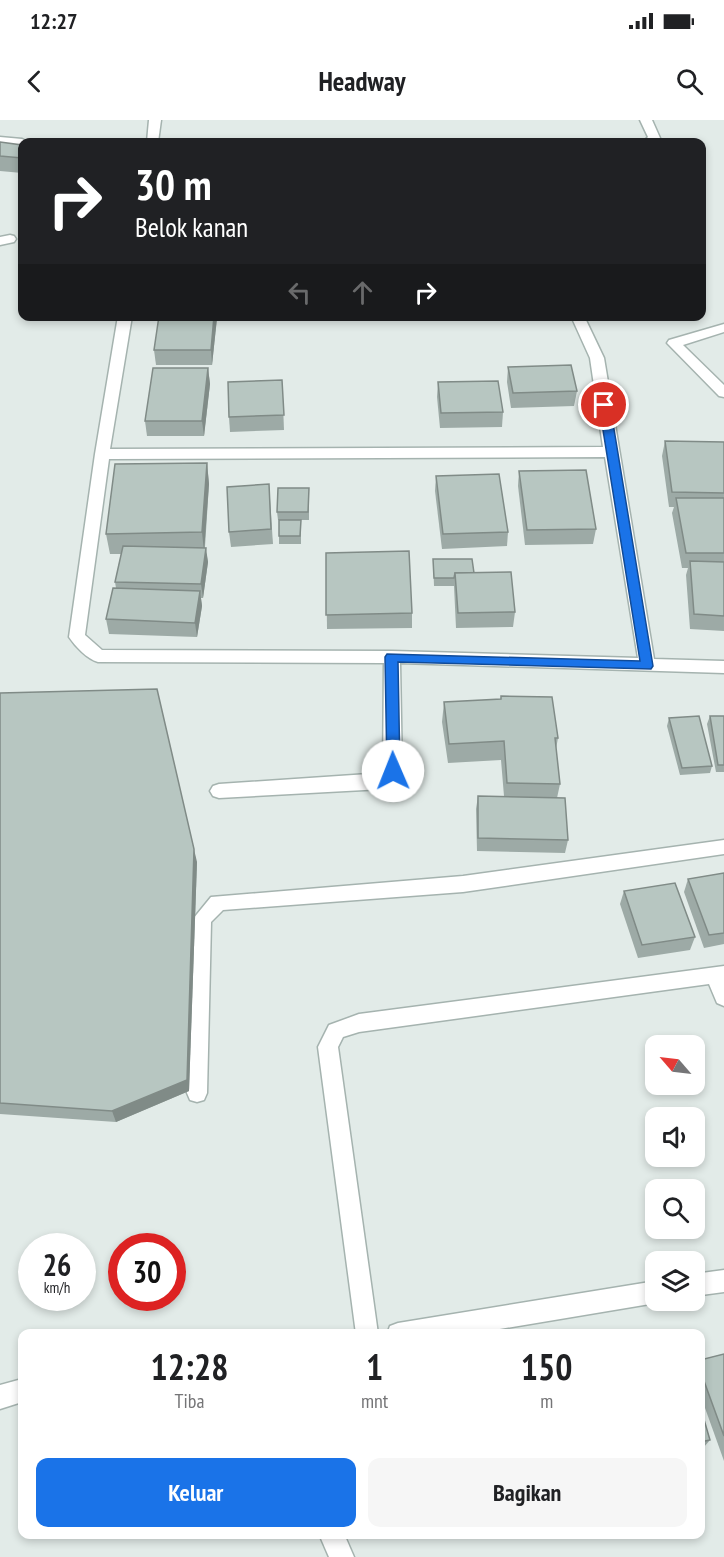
<!DOCTYPE html>
<html lang="id">
<style>
:root{--surface:#fff;--page:#f6f6f6;--text:#202124;--muted:#757577;--accent:#1a73e8}
body{margin:0;font-family:"PT Sans Narrow",sans-serif;background:var(--page);color:var(--text);height:100vh;display:flex;flex-direction:column;font-size:22px;white-space:nowrap}
*{box-sizing:border-box;margin:0}
p{font-size:20px;color:var(--muted)}
.icon{flex:none;width:33px;height:33px;fill:none;stroke:currentColor;stroke-width:2;stroke-linecap:round;stroke-linejoin:round}
.map{position:relative;flex:1;overflow:hidden}
.details{position:absolute;left:18px;top:1209px;width:687px;height:210px;display:flex;flex-direction:column;background:var(--surface);border-radius:12px;box-shadow:0 3px 9px #0003}
.details>*{flex:none}
.guide{position:absolute;left:18px;top:18px;width:688px;height:183px;border-radius:12px;box-shadow:0 3px 9px #0003;background:#202124;color:#fff;overflow:hidden}
.needle{width:39px;rotate:298deg}
.fabs{position:absolute;left:645px;top:915px;display:grid;gap:12px}
.fabs a{display:grid;place-items:center;width:60px;height:60px;border-radius:12px;background:var(--surface);box-shadow:0 3px 9px #0003;font-size:30px}
.speed{position:absolute;left:18px;top:1113px;display:flex;gap:12px;font-size:30px;font-weight:700;text-align:center}
.speed>*{display:grid;place-content:center;width:78px;height:78px;border-radius:50%;background:var(--surface);box-shadow:0 3px 9px #0003;line-height:1}
.speed small{font-size:15px;font-weight:400}
.speed .limit{border:9px solid #d22;background:#fff;color:#111}
.pin{position:absolute;display:grid;place-items:center;width:51px;height:51px;color:#fff;margin:-26px;border:3px solid #fff;border-radius:50%;box-shadow:0 2px 6px #0007}
.me{position:absolute;width:66px;margin:-33px;rotate:359deg;stroke-linejoin:round;filter:drop-shadow(0 0 4px #0008)}
.turn{display:flex;align-items:center;gap:21px;height:126px;padding:0 18px;font-size:27px}
.turn .icon{width:78px;height:78px;stroke-width:2.5}
.turn b{display:block;font-size:42px;line-height:51px}
.lanes{display:flex;align-items:center;height:57px;padding:0 18px;background:#0003;justify-content:center;gap:30px;direction:ltr}
.lanes .off{opacity:.35}
.eta{display:flex;justify-content:space-evenly;align-items:center;height:102px;text-align:center}
.eta b{font-size:36px;font-weight:700;line-height:42px}
.action{display:flex;gap:12px;margin-top:auto;padding:12px 18px}
.action a{flex:1;height:69px;border-radius:12px;background:var(--accent);color:#fff;font-size:24px;font-weight:700;line-height:69px;text-align:center}
.action a+a{background:var(--page);color:var(--text)}
.status{display:flex;justify-content:space-between;align-items:center;height:42px;padding:0 30px;background:var(--surface);direction:ltr}
.status svg{height:16px;fill:currentColor}
header{display:flex;justify-content:space-between;align-items:center;height:78px;padding:0 18px;background:var(--surface);font-size:27px;font-weight:700}
.map>svg:first-child{display:block}
.lines{fill:none;stroke-linecap:round;stroke-linejoin:round}
.street-casing{stroke:#a5b3af;stroke-width:3}
.street{fill:#fff;fill-rule:evenodd}
.wall{fill:#9daaa6}
.shaded-wall{fill:#808b87}
.building{fill:#b7c6c1;stroke:#808b87;stroke-width:1.5}
.route{fill:#1a73e8;stroke:#114b97;stroke-width:1.5}
</style>
<div class="status"><b>12:27</b><svg viewBox="0 0 49 12"><path d="M0 12V9h3v3zM5 12V6h3v6zM10 12V3h3v9zM15 12V0h3v12zM26 1h20v11H26zM47 4h2v5h-2z"/></svg></div>
<header><svg class="icon" aria-label="back" viewBox="0 0 24 24"><path d="M15 5l-7 7 7 7"/></svg>Headway<svg class="icon" aria-label="search" viewBox="0 0 24 24"><circle cx="10" cy="10" r="6"/><path d="M15 15l6 6"/></svg></header>
<div class="map">
<svg width="724" height="1437" viewBox="0 0 724 1437">
<rect width="100%" height="100%" fill="#e2ebe8"/>
<g class="lines">
<g class="street-casing">
<g id="street">
<path d="M149 0H161L158 22H147Z"/>
<path d="M640 0H652L660 18 658 20 643 22 648 17Z"/>
<path d="M0 17 22 19 28 22H22V27L0 25Z"/>
<path d="M10 115 14 116 16 119 14 122 0 125V117Z"/>
<path d="M118 196H132L110 329 603 327 590 238 571 196H584L604 238 654 539 724 541V553L400 543 402 651 396 663 383 669 219 678 213 676 210 671 213 666 219 664 383 653 384 543 98 542C87 539 75 526 69 517L95 334ZM605 337 638 538 392 531 102 530 85 515 109 339Z"/>
<path d="M724 204V212L683 225 724 265V277L719 276 667 223 669 220Z"/>
<path d="M724 720V734L463 772 223 790 211 802 207 973 204 980 197 982 190 980 187 973 193 799 211 777 463 756Z"/>
<path d="M724 846V886L717 883 709 864 359 912 343 917 338 927 378 1214H356L318 927 329 905 359 894Z"/>
<path d="M724 1150V1172L694 1176V1154Z"/>
<path d="M656 1161V1180H662L656 1183 470 1214H387L390 1206 398 1203Z"/>
<path d="M22 1259V1282L0 1289V1265Z"/>
<path d="M319 1414H344L354 1437H329Z"/>
</g>
</g>
<use href="#street" class="street"/>
</g>
<g class="wall">
<path d="M0 22 22 25V53L0 51Z"/>
<path d="M217 198 212 245H156L154 230Z"/>
<path d="M508 247 577 271 574 286 511 288 507 262Z"/>
<path d="M208 248 210 264 204 316H147L145 301Z"/>
<path d="M282 260 284 310 230 312 229 297Z"/>
<path d="M438 262 503 292 502 307 440 308 437 277Z"/>
<path d="M665 321 724 322V511L690 509 686 455 688 448H682L672 393 674 387H669L662 336Z"/>
<path d="M207 343 209 364 205 427 208 442 203 478H201L202 486 197 517 109 514 106 499 116 468 115 462 121 434H110L106 414Z"/>
<path d="M519 351 596 409 593 424 525 425 518 366Z"/>
<path d="M436 356 508 412 507 426 442 429 435 371Z"/>
<path d="M269 364 273 424 231 427 229 412Z"/>
<path d="M309 375V400H290L301 408V424H279V400H278L277 392Z"/>
<path d="M326 433 412 493V508L327 509Z"/>
<path d="M433 439 474 453 515 492 513 507 456 508 454 466H434Z"/>
<path d="M0 573 197 742 189 971 116 1002 0 994Z"/>
<path d="M444 582 558 618 556 629 560 664 557 678 568 720 565 733 477 731 476 689 478 676H504L501 640 448 643 442 602Z"/>
<path d="M710 596H724V652H716L707 604Z"/>
<path d="M669 598 712 646 710 653 680 655 667 606Z"/>
<path d="M724 753V824L704 828 684 772 688 759Z"/>
<path d="M624 771 695 817 690 830 638 838 620 784Z"/>
<path d="M724 1234V1341L700 1274V1240Z"/>
<path d="M700 1286 710 1320 704 1327 700 1328Z"/>
</g>
<g class="shaded-wall">
<path d="M214 196H217V198L212 245 211 230Z"/>
<path d="M208 248 210 264 204 316 202 301Z"/>
<path d="M207 343 209 364 204 432 202 412Z"/>
<path d="M206 428 208 442 203 478 201 464Z"/>
<path d="M200 471 202 486 197 517 195 503Z"/>
<path d="M194 729 197 742 189 971 116 1002 112 991Z"/>
</g>
<g class="building">
<path d="M0 22 22 25V38L0 36Z"/>
<path d="M159 196H214L211 230H154Z"/>
<path d="M571 245 577 271 513 273 508 247Z"/>
<path d="M153 248H208L202 301H145Z"/>
<path d="M282 260 284 295 229 297 228 262Z"/>
<path d="M498 261 503 292 441 293 438 262Z"/>
<path d="M665 321 724 322V373L672 372Z"/>
<path d="M207 343 202 412 106 414 115 344Z"/>
<path d="M586 350 596 409 527 410 519 351Z"/>
<path d="M499 354 508 412 443 414 436 356Z"/>
<path d="M269 364 271 409 229 412 227 367Z"/>
<path d="M278 368H309L308 392H277Z"/>
<path d="M676 378H724V433H686Z"/>
<path d="M279 400H301L300 416H279Z"/>
<path d="M123 426 206 428 201 464 115 462Z"/>
<path d="M409 431 412 493 326 495V433Z"/>
<path d="M433 439H472L474 453H455L454 458H434Z"/>
<path d="M690 441 724 442V496L694 494Z"/>
<path d="M511 452 515 492 458 493 455 453Z"/>
<path d="M113 468 200 471 195 503 106 499Z"/>
<path d="M157 569 194 729 187 960 112 991 0 983V573Z"/>
<path d="M501 576 552 577 558 618H555L560 664 507 663 504 621 449 624 444 582 501 579Z"/>
<path d="M699 596 712 646 682 648 669 598Z"/>
<path d="M710 596H724V645H718Z"/>
<path d="M478 676 565 678 568 720 478 718Z"/>
<path d="M724 753V813L709 815 688 759Z"/>
<path d="M675 763 695 817 642 825 624 771Z"/>
<path d="M724 1234V1316L700 1250V1240Z"/>
<path d="M700 1286 710 1320 700 1322Z"/>
</g>
<path class="route" d="M604 281 610 285 653 546 651 549 398 542 400 651 393 656 389 654 387 651 385 537 387 534 640 541 599 285Z"/>
</svg>
<div class="fabs">
<a><svg class="needle" viewBox="-14 -14 28 28"><path d="M0-13l5 13h-10z" fill="#e53935"/><path d="M0 13l5-13h-10z" fill="#757577"/></svg></a>
<a><svg class="icon" aria-label="sound" viewBox="0 0 24 24"><path d="M4 9h4l5-4v14l-5-4H4zM17 9q2 3 0 6"/></svg></a>
<a><svg class="icon" aria-label="search" viewBox="0 0 24 24"><circle cx="10" cy="10" r="6"/><path d="M15 15l6 6"/></svg></a>
<a><svg class="icon" aria-label="layers" viewBox="0 0 24 24"><path d="M12 4l9 5-9 5-9-5zM3 14l9 5 9-5"/></svg></a>
</div>
<div class="speed"><div>26<small>km/h</small></div><div class="limit">30</div></div>
<div class="pin" style="left:604px;top:285px;background:#d93025"><svg class="icon" aria-label="arrive" viewBox="0 0 24 24"><path d="M6 21V4h12l-3 4 3 4H6"/></svg></div>
<svg class="me" style="left:393px;top:651px" viewBox="-20 -20 40 40"><circle r="19" fill="#fff"/><path d="M0-13L10 11 0 6-10 11z" fill="#1a73e8"/></svg>
<div class="guide">
<div class="turn"><svg class="icon" aria-label="right" viewBox="0 0 24 24"><path d="M7 20v-9h11M14 6l5 5-5 5"/></svg><div><b>30 m</b>Belok kanan</div></div>
<div class="lanes"><svg class="icon off" aria-label="left" viewBox="0 0 24 24"><path d="M17 20v-9H6M10 6l-5 5 5 5"/></svg><svg class="icon off" aria-label="ahead" viewBox="0 0 24 24"><path d="M12 20V5M6 11l6-6 6 6"/></svg><svg class="icon" aria-label="right" viewBox="0 0 24 24"><path d="M7 20v-9h11M14 6l5 5-5 5"/></svg></div>
</div>
<section class="details">
<div class="eta">
<div><b>12:28</b><p>Tiba</p></div>
<div><b>1</b><p>mnt</p></div>
<div><b>150</b><p>m</p></div>
</div>
<div class="action"><a>Keluar</a><a>Bagikan</a></div>
</section>
</div>
